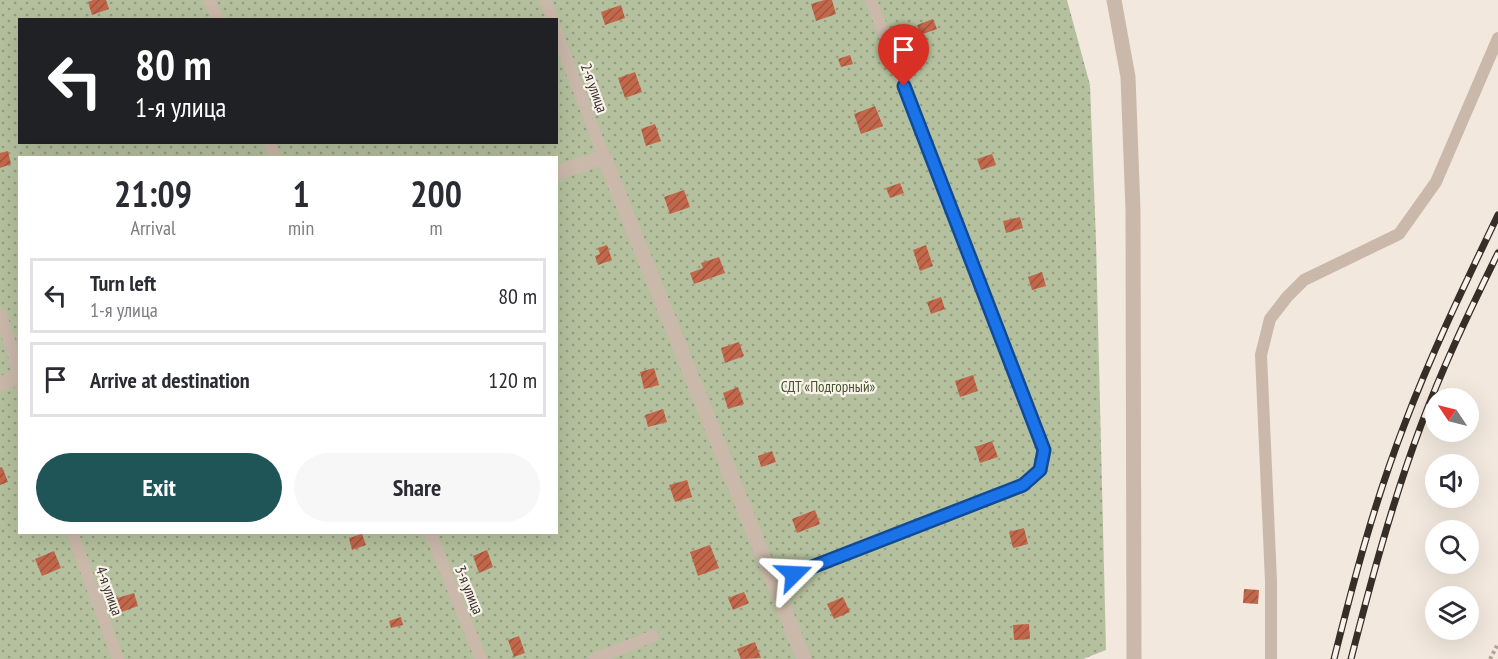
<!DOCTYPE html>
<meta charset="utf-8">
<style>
:root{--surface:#fff;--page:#f7f7f7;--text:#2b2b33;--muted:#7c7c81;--line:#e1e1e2;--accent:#205558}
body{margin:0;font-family:"PT Sans Narrow",sans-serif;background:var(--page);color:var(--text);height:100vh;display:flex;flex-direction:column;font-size:22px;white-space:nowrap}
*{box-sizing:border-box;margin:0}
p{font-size:20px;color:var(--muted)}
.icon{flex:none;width:33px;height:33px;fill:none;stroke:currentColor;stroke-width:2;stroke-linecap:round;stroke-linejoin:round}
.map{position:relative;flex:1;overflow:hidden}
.details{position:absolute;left:18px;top:156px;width:540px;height:378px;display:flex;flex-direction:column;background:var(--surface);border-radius:0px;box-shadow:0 6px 24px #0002}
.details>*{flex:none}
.guide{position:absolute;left:18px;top:18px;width:540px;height:126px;border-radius:0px;box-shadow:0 6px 24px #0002;background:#202124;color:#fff;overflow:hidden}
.needle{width:39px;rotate:305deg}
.fabs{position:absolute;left:1425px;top:388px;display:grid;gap:12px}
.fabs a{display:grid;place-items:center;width:54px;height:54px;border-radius:50%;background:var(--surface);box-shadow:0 6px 24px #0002;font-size:30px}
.pin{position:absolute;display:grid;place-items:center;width:51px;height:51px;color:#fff;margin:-62px -26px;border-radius:50% 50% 50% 0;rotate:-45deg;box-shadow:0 0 6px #0007}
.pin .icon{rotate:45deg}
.me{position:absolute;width:66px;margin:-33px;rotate:69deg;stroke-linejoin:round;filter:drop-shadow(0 0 4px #0008)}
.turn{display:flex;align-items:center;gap:21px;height:126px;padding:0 18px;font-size:27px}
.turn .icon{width:78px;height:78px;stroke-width:2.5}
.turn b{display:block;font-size:42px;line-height:51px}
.eta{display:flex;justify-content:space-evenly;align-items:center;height:102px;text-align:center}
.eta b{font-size:36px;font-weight:800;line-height:42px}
.button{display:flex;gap:12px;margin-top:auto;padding:12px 18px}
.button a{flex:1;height:69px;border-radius:36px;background:var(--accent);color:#fff;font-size:24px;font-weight:800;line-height:69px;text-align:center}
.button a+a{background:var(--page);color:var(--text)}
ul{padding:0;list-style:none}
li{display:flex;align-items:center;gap:18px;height:75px;margin:0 12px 9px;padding:0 6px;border:3px solid var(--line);border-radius:0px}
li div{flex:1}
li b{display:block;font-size:22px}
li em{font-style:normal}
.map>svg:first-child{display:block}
.green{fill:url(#green-dots);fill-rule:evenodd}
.building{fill:url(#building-hatch)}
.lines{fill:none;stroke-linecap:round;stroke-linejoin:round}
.path{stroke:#b6a294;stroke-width:4;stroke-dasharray:3 3;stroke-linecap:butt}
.service{stroke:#cab8aa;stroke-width:12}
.minor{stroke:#cab8aa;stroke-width:15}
.rail-casing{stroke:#372e29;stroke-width:7}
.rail{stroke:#f9f2ea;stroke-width:4.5;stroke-dasharray:14;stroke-linecap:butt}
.route-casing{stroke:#114b97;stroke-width:15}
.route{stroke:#1a73e8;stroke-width:10}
.labels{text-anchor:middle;stroke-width:4.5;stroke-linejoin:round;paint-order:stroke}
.street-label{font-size:15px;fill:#372e29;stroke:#f9f2ea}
.park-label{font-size:15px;fill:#47552e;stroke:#f9f2ea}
</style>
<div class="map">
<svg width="1498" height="659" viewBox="0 0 1498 659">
<defs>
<pattern id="green-dots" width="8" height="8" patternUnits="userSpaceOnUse" patternTransform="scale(1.5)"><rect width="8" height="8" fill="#b5c19e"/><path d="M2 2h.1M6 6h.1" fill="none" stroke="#949d81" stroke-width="1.8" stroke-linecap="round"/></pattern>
<pattern id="building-hatch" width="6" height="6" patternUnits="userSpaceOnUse" patternTransform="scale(1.5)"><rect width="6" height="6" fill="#c3674b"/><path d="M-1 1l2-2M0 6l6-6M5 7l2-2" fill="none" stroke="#9f553e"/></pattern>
</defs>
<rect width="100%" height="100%" fill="#f2e8de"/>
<path class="green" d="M0 0H1067L1090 85 1096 241 1106 650 1083 659H0ZM20 20H556V142H20ZM20 158H556V532H20Z"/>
<g class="building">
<path d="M93 0H106L109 9 92 15 88 2Z"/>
<path d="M824 0H832L836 14 816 21 811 4Z"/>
<path d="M621 5 625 18 605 25 601 12Z"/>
<path d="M933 19 937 29 920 35 917 25Z"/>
<path d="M850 55 853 64 841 67 838 59Z"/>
<path d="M635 72 642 92 625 98 618 78Z"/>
<path d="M875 106 883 126 861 134 854 114Z"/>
<path d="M655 124 661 141 646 146 641 129Z"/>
<path d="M8 151 11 164 0 168V153Z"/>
<path d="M992 154 996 165 981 170 977 159Z"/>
<path d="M900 183 904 193 890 198 886 188Z"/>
<path d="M684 190 690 207 670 214 664 197Z"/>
<path d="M1020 217 1023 228 1006 233 1003 221Z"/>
<path d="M607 245 612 260 598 265 595 256 600 254 598 248Z"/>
<path d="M926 245 933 266 920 271 913 250Z"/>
<path d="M719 257 725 273 694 284 690 273 703 268 701 263Z"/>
<path d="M1042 272 1046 286 1032 290 1028 277Z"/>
<path d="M941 297 945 309 931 314 927 302Z"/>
<path d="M739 342 744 356 725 363 721 348Z"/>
<path d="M654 368 659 385 644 389 640 372Z"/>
<path d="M973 375 978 391 960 397 955 381Z"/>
<path d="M738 387 744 404 728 409 723 393Z"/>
<path d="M663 409 667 422 648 427 645 415Z"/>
<path d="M992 441 998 457 980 463 975 447Z"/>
<path d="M772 451 776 462 761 467 758 456Z"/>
<path d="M2 467 8 482 0 485V468Z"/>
<path d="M687 480 692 497 675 502 669 485Z"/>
<path d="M815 510 820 524 797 533 792 519Z"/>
<path d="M1024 528 1028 544 1013 548 1009 532Z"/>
<path d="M362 534 366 545 352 550 349 538Z"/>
<path d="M710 545 719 568 698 576 690 552Z"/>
<path d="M487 550 493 567 479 573 473 556Z"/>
<path d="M54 551 61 568 42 576 35 559Z"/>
<path d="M1244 589 1259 590 1258 604 1243 603Z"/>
<path d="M744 592 749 603 733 610 728 598Z"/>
<path d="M134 593 138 606 119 613 114 599Z"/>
<path d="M843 597 850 612 834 619 827 604Z"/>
<path d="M401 617 403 625 391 628 389 621Z"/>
<path d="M1029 624 1030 639 1014 640 1013 625Z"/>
<path d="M519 636 525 653 514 657 508 640Z"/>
<path d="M755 642 761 658 741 659 737 649Z"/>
</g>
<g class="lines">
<path class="path" d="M1490 659 1498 644"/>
<g class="service">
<path d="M209 0 218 20"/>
<path d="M545 0 553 20"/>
<path d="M556 30 604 157"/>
<path d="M269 142 275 158"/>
<path d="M0 313 15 358 17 377 20 385"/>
<path d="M72 532 118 659"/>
<path d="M430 532 481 659"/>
<path d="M773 582 1023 485 1040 470 1045 450 871 0"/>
<path d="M594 659 653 636"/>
<path d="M1271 659V581L1261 355 1270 319 1287 297 1304 280 1399 234 1436 182 1498 38"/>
</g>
<g class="minor">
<path d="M1114 0 1128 77 1133 210 1134 659"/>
<path d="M556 173 604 157 804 659"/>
<path d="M0 384 20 376"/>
</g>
<g class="rail-casing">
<g id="rail">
<path d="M1334 659C1354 579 1375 500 1405 423 1432 352 1465 284 1498 215"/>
<path d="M1351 659C1371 581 1392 503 1420 428 1442 368 1470 310 1498 253"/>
</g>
</g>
<use href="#rail" class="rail"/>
</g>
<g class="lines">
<g class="route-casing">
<path id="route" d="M794 574 1023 485 1040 470 1044 450 904 86"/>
</g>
<use href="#route" class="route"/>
</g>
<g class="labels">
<g class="street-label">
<text transform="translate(594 88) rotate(70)" y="5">2-я улица</text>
<text transform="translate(469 590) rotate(68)" y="5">3-я улица</text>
<text transform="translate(109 591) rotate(70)" y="5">4-я улица</text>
</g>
<g class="park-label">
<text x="828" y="392">СДТ «Подгорный»</text>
</g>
</g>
</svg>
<div class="fabs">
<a><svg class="needle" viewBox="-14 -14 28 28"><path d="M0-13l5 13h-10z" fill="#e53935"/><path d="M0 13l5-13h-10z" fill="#7c7c81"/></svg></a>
<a><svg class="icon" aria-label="sound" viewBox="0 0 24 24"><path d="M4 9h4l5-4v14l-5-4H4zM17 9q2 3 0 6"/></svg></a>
<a><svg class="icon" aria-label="search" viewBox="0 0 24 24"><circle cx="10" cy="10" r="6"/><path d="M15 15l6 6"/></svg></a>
<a><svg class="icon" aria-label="layers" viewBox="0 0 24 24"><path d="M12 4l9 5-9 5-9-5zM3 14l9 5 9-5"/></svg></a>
</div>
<div class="pin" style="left:904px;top:86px;background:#d93025"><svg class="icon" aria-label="arrive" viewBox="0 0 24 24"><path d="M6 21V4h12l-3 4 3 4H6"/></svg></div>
<svg class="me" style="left:794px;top:574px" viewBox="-20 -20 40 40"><path d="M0-17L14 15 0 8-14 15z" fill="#1a73e8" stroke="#fff" stroke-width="4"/></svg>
<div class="guide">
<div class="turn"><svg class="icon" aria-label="left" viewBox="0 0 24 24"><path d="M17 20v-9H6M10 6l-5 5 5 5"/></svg><div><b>80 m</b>1-я улица</div></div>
</div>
<section class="details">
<div class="eta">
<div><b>21:09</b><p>Arrival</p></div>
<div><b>1</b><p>min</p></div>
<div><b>200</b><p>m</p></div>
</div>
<ul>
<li><svg class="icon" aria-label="left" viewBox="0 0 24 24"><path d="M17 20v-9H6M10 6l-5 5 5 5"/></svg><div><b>Turn left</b><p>1-я улица</p></div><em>80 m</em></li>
<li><svg class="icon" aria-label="arrive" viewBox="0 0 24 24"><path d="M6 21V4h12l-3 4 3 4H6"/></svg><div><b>Arrive at destination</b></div><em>120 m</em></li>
</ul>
<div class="button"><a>Exit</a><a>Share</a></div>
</section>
</div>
